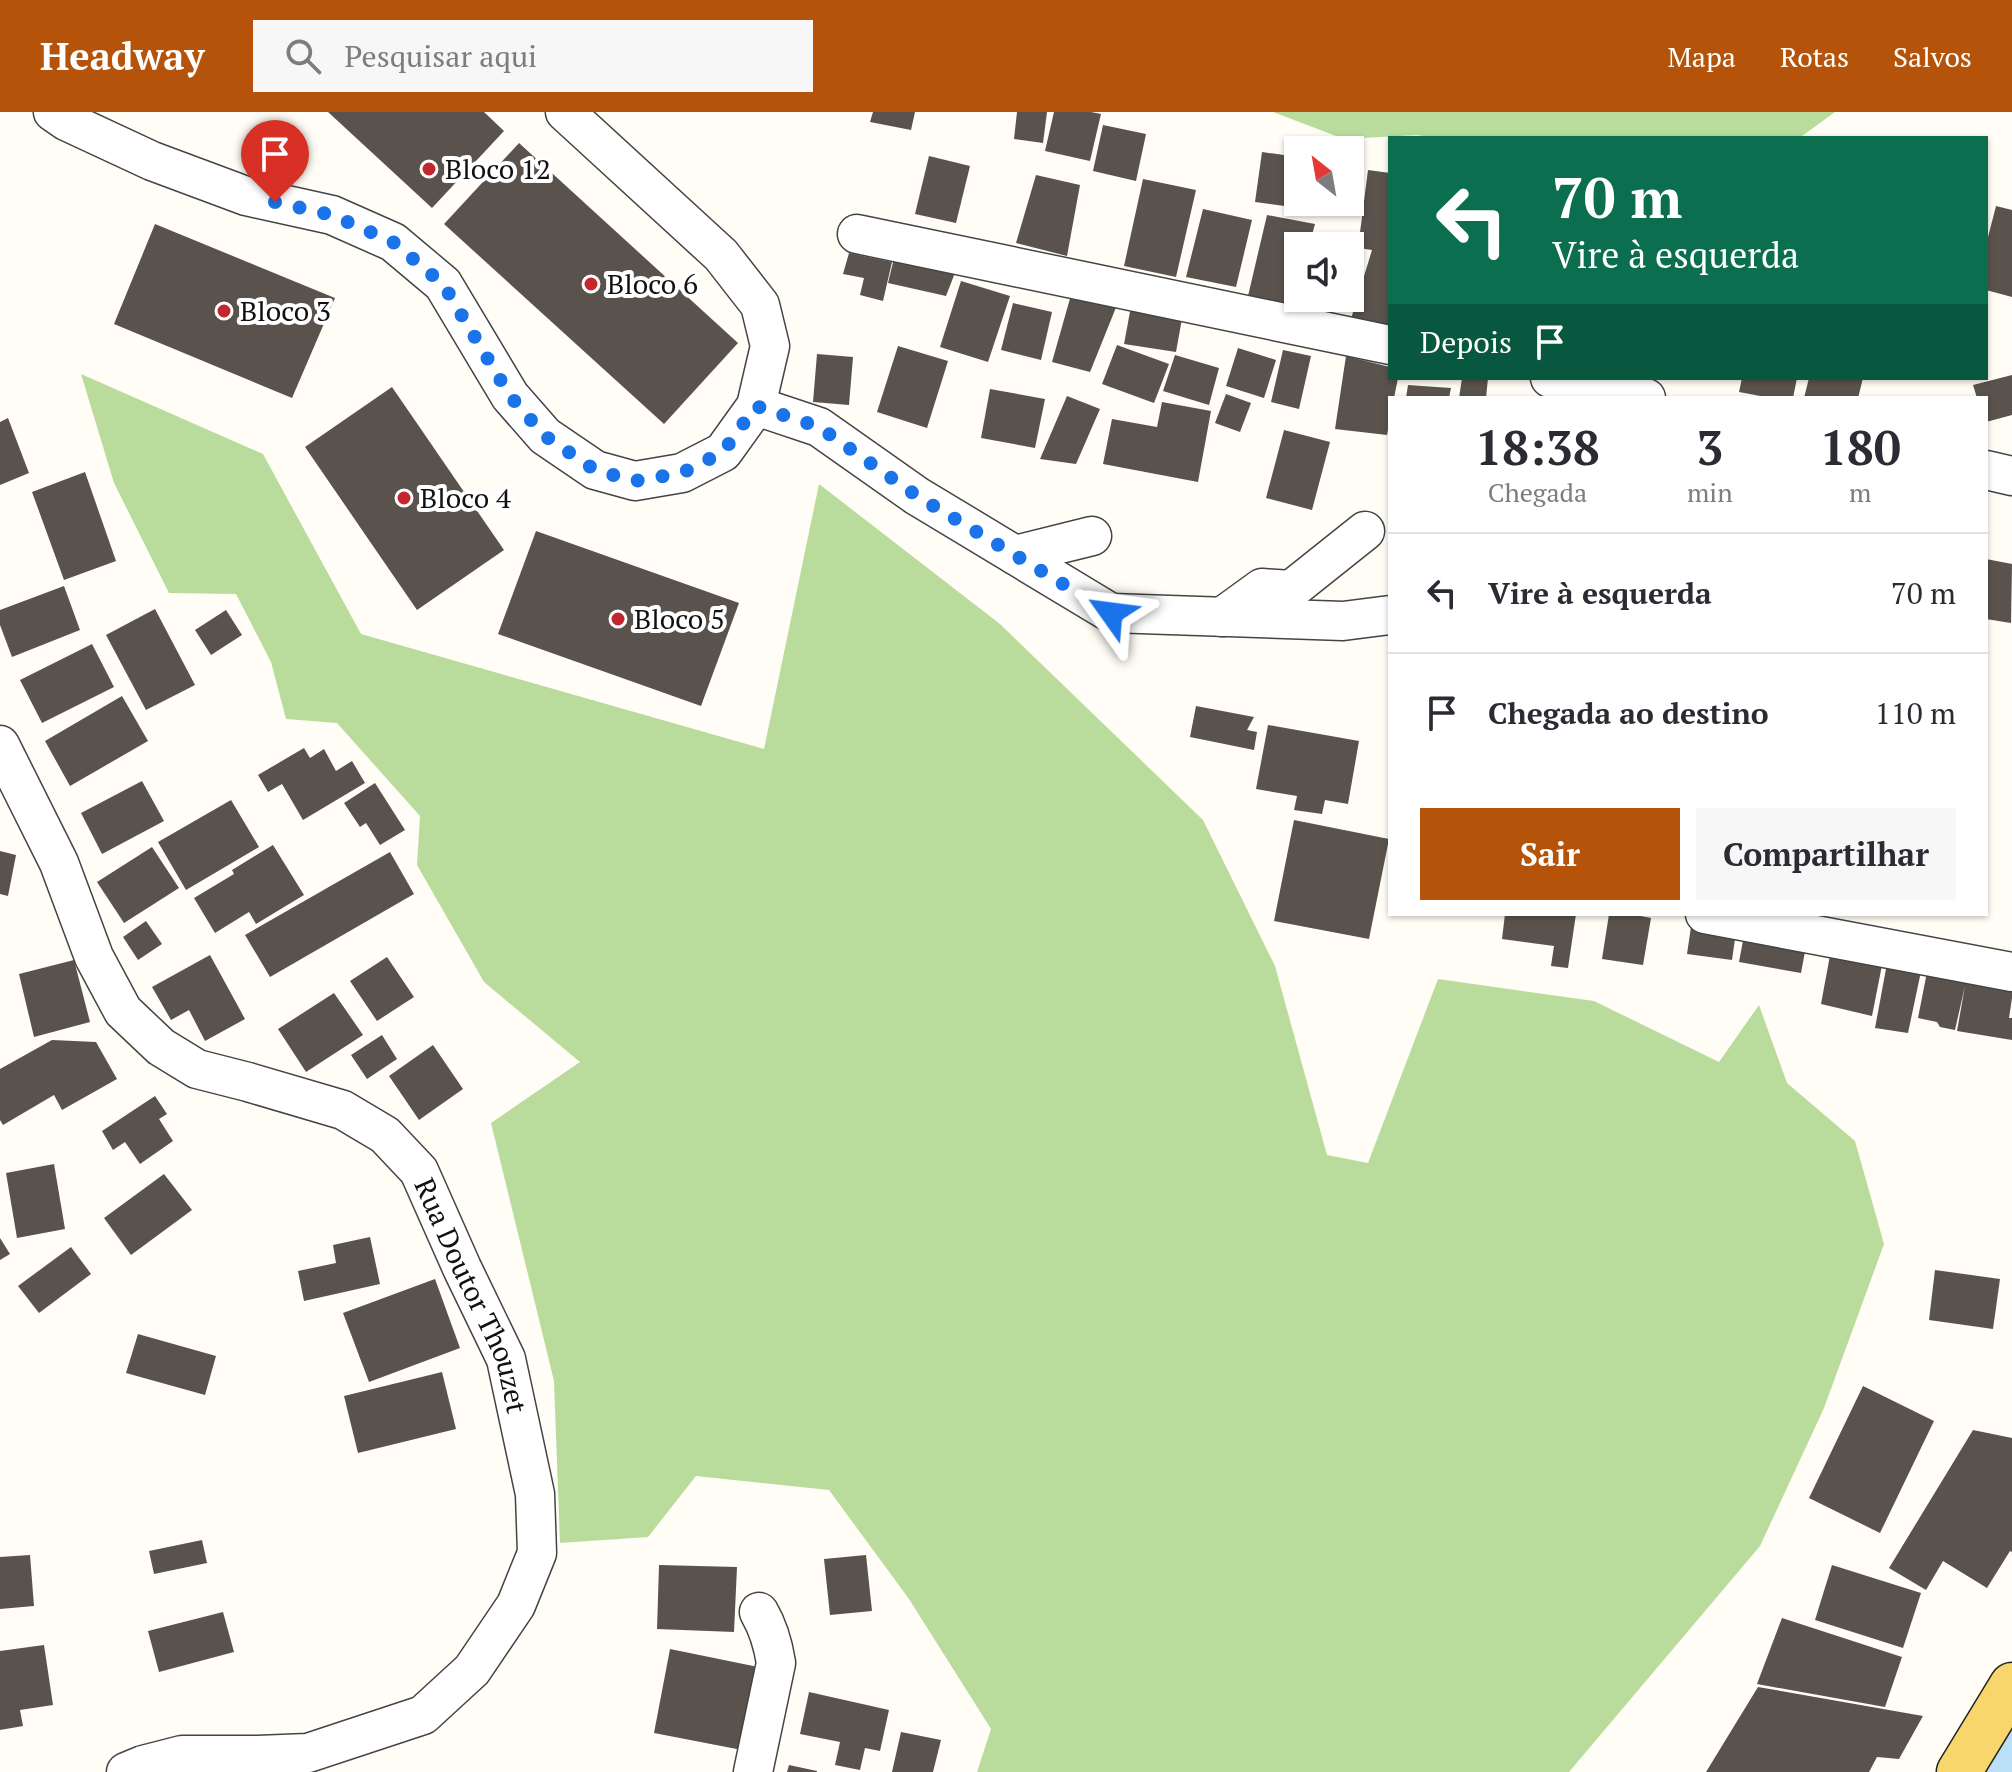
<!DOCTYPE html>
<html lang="pt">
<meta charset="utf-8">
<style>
:root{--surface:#fff;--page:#f7f7f7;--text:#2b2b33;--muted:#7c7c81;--line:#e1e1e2;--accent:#b45309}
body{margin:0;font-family:"PT Serif",serif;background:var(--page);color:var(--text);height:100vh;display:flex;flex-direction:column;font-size:30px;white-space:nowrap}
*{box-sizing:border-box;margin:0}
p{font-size:26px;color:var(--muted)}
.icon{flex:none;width:44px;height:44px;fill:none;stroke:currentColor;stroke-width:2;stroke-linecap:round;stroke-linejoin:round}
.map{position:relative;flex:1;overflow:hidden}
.side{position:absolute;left:1388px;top:284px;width:600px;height:520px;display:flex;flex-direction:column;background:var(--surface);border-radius:0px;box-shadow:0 2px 6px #0004}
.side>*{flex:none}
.guide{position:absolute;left:1388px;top:24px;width:600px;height:244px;border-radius:0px;box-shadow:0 2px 6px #0004;background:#0b6e4f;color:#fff;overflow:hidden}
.needle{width:52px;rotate:329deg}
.tools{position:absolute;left:1284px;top:24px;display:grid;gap:16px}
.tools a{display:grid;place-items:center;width:80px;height:80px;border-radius:0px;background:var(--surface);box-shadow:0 2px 6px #0004;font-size:40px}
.pin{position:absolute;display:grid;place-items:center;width:68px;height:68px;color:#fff;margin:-82px -34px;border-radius:50% 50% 50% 0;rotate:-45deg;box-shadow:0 0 8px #0007}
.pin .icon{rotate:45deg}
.me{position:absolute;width:88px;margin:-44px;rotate:301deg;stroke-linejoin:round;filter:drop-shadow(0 0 6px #0008)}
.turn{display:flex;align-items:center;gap:28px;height:168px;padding:0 32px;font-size:36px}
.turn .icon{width:104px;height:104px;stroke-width:2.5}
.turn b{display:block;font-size:56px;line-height:68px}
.then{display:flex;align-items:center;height:76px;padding:0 32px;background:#0003;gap:16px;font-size:30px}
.eta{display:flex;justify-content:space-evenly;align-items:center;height:136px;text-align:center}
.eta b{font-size:48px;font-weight:700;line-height:56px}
.action{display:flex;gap:16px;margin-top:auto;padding:16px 32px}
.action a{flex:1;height:92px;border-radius:0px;background:var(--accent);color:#fff;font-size:32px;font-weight:700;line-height:92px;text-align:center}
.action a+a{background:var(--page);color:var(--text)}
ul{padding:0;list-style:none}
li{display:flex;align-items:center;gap:24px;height:120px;padding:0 32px;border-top:2px solid var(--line)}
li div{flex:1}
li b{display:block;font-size:30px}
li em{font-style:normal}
header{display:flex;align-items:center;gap:48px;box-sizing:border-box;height:112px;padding:0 40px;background:var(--accent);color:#fff}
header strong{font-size:38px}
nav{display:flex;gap:44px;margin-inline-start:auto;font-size:28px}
.search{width:560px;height:72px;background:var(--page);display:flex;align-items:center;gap:20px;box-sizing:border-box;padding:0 28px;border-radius:0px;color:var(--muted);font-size:30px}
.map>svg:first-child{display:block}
.forest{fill:#b9dc9c}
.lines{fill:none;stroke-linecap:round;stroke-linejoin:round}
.river{stroke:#b9e0f7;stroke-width:68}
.building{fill:#5a524d}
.minor-casing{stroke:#444;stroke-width:41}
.major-casing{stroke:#222;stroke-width:47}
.minor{stroke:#fff;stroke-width:38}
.major{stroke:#f9d66b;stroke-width:44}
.route{stroke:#1a73e8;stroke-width:14;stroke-dasharray:0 25.2}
.poi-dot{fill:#c4262e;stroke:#fff;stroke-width:3}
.labels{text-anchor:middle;stroke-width:8;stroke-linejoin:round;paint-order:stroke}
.poi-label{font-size:28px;fill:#111;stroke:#fff;text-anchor:start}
.street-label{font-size:28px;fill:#111;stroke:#fff}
</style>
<header>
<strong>Headway</strong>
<div class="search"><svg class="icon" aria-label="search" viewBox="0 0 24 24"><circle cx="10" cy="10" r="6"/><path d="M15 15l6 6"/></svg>Pesquisar aqui</div>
<nav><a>Mapa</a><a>Rotas</a><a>Salvos</a></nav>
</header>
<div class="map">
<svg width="2012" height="1660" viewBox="0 0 2012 1660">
<rect width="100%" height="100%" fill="#fffdf5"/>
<g class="forest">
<path d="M1273 0H1835L1802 24 1803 26H1435L1417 23 1344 27Z"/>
<path d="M81 262 263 342 361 522 764 637 819 372 1000 512 1203 708 1275 854 1327 1043 1368 1051 1438 867 1594 889 1719 950 1759 893 1787 971 1855 1029 1884 1132 1824 1296 1760 1434 1569 1660H977L991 1617 909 1487 829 1378 696 1364 648 1425 560 1431 554 1269 491 1011 580 950 484 870 417 753 420 704 337 611 286 607 271 550 236 482 169 481 114 371Z"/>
</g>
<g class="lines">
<path class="river" d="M2008 1660 2012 1653"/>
</g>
<g class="building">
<path d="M328 0H484L504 19 432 96Z"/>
<path d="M873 0H915L911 18 870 10Z"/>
<path d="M1017 0H1047L1043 31 1014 27Z"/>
<path d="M1054 0H1091L1101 2 1090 49 1045 39Z"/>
<path d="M1103 13 1146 22 1136 69 1093 59Z"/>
<path d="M519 31 738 231 664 312 444 112Z"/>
<path d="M1262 40 1298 45V90H1307L1306 97 1255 90Z"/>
<path d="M929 44 970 54 956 111 915 102Z"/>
<path d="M1368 58 1390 61V223L1350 210 1372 138 1358 136Z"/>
<path d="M1036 63 1080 73 1067 144 1016 131Z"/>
<path d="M1143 67 1196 78 1176 165 1124 154Z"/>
<path d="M1996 94 2012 98V185L1986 178V133Z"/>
<path d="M1203 97 1252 108 1236 175 1186 165Z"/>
<path d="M1267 103 1315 112 1309 134H1298V175L1293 192 1248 184Z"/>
<path d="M155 112 335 186 292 286 114 212Z"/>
<path d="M849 141 892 150 883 189 860 183 864 166 843 162Z"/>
<path d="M895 142 958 153 946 184 888 171Z"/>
<path d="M961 169 1010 184 988 250 940 235Z"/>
<path d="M1350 169 1355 170 1350 199 1300 191 1301 186H1350Z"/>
<path d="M1071 183 1117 193 1090 260 1052 250Z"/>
<path d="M1132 189 1183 201 1176 240 1124 232Z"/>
<path d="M1013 191 1052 200 1041 248 1001 238Z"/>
<path d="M1117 233 1169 252 1154 291 1102 272Z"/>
<path d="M898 234 948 249 927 316 877 300Z"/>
<path d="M1238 236 1276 248 1264 286 1226 274Z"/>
<path d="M1283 238 1311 244 1299 297 1271 290Z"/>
<path d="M817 242 853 245 849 293 813 290Z"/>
<path d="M1175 243 1219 256 1209 293 1163 279Z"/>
<path d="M1346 244 1390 255V266H1398L1394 286H1390V307L1387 323 1335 317Z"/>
<path d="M2012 263V303L1986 310V286H1977L1973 273Z"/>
<path d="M1462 266H1488L1486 286H1459Z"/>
<path d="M1742 266H1797L1793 286H1771L1739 280Z"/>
<path d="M1809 266H1863L1858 286H1804Z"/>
<path d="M1408 273 1451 276 1449 286H1406Z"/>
<path d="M392 275 504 438 417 498 305 335Z"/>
<path d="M990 277 1045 287 1035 336 981 326Z"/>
<path d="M1226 282 1251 291 1240 320 1215 311Z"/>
<path d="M1067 284 1100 297 1076 352 1040 347Z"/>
<path d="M1162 290 1211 299 1198 370 1103 352 1112 307 1157 315Z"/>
<path d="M8 306 29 361 0 373V310Z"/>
<path d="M1284 318 1330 330 1312 398 1266 386Z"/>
<path d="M85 360 116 449 64 468 32 380Z"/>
<path d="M536 419 739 491 701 594 498 522Z"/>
<path d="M1986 447 2012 452 2011 511 1986 507Z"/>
<path d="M64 474 80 518 12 545 0 513V498Z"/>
<path d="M155 497 195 573 146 598 106 523Z"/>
<path d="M226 498 242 523 211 543 195 518Z"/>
<path d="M92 532 114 575 42 611 20 568Z"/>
<path d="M122 584 148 629 70 674 45 629Z"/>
<path d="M1196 594 1254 605 1247 618 1257 620 1254 638 1190 625Z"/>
<path d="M1268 613 1359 629 1348 692 1325 688 1322 702 1294 698 1297 684 1256 677Z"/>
<path d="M304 636 310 646 324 637 336 659 352 649 365 671 303 708 282 672 268 680 258 663Z"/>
<path d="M142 669 164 709 102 742 81 701Z"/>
<path d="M375 671 405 718 380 733 366 711 360 715 344 691Z"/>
<path d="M231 688 259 735 186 778 158 730Z"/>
<path d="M1294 708 1389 727 1369 827 1274 809Z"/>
<path d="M273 733 304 783 256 812 249 800 215 821 194 786 234 762 232 758Z"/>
<path d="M152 735 179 776 124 811 97 770Z"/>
<path d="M0 739 16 743 8 784 0 782Z"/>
<path d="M390 740 414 782 270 865 245 823Z"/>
<path d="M1505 802H1576L1568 856 1551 854 1554 834 1502 827Z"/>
<path d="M1609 802H1630L1651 806 1643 853 1602 847Z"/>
<path d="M1692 808 1737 813 1732 848 1687 842Z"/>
<path d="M146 809 162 832 138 848 123 825Z"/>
<path d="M1745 818 1807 829 1801 861 1739 850Z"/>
<path d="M1831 838 1883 848 1872 904 1821 892Z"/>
<path d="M1889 841 1923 850 1908 921 1875 916Z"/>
<path d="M210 843 245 907 205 929 189 898 171 908 152 875Z"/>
<path d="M387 845 414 885 377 909 350 869Z"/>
<path d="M74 848 90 910 34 925 19 862Z"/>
<path d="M1927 860 2012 869V886L2009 906H2012V928L1957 919 1965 874 1955 918 1940 915 1937 910 1918 906Z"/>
<path d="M334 881 363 923 306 960 278 917Z"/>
<path d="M382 923 397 947 367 967 351 943Z"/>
<path d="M52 928 96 930 117 967 62 998 54 983 3 1013 0 1008V957Z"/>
<path d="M433 933 463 977 419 1008 389 964Z"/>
<path d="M155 984 167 1002 159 1007 173 1029 140 1052 125 1030 113 1038 102 1019Z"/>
<path d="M54 1052 65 1117 17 1126 6 1061Z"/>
<path d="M164 1062 192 1098 131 1143 104 1106Z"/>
<path d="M370 1125 380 1172 304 1189 298 1159 336 1151 333 1133Z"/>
<path d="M0 1126 10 1142 0 1148Z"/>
<path d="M71 1135 91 1162 39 1201 18 1174Z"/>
<path d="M1935 1158 2000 1167 1993 1217 1929 1208Z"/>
<path d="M435 1167 460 1236 369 1270 343 1201Z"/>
<path d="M138 1222 216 1244 205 1283 126 1261Z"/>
<path d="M442 1260 456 1317 358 1341 344 1284Z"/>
<path d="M1863 1274 1934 1309 1880 1421 1809 1386Z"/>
<path d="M1973 1318 2012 1326V1440L2010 1439 1987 1476 1943 1449 1926 1478 1889 1456Z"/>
<path d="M202 1428 207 1451 154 1462 149 1439Z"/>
<path d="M30 1443 34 1494 0 1497V1445Z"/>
<path d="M866 1443 872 1499 830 1503 824 1447Z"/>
<path d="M659 1453 737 1455 734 1520 657 1517Z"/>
<path d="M1832 1453 1921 1481 1903 1536 1815 1508Z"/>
<path d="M223 1500 234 1540 159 1560 148 1519Z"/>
<path d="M1782 1506 1902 1545 1885 1595 1757 1572Z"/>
<path d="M44 1533 53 1593 20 1598 23 1614 0 1618V1539Z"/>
<path d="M670 1537 763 1556 747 1639 654 1621Z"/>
<path d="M1758 1575 1923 1604 1899 1647 1877 1645 1869 1660H1706Z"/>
<path d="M809 1580 889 1598 880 1639 865 1636 860 1658 835 1653 840 1630 800 1622Z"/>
<path d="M901 1620 941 1628 933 1660H892Z"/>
<path d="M789 1653 817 1659V1660H787Z"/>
</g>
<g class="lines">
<g class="minor-casing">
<g id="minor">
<path d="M53 0 66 9 152 49 246 84 332 103 393 130 443 172 510 284 545 324 595 358 635 369 682 361 723 340 756 294 770 234 760 193 721 143 565 0"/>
<path d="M857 122 1390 233"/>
<path d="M1550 266 1646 286"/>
<path d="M756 294 819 315 917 384 1111 501 1343 509 1390 503"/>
<path d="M1986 358 2012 364"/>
<path d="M1015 443 1092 424"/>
<path d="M1222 505 1262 476 1291 478 1365 419"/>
<path id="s1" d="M0 633 59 751 94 845 123 899 161 935 197 957 248 970 343 998 385 1023 419 1059 462 1156 506 1247 535 1382 537 1441 516 1493 472 1558 423 1603 308 1641 258 1643H182L143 1653 126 1660"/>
<path d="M1705 802 2012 860"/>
<path d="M753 1660 776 1551C773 1532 769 1517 759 1500"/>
</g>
</g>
<g class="major-casing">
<path id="major" d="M1959 1660 2012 1573"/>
</g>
<use href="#minor" class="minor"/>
<use href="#major" class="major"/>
</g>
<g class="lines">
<path class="route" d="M275 90 332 103 393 130 443 172 510 284 545 324 595 358 635 369 682 361 723 340 756 294 819 315 917 384 1111 501"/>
</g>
<g class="poi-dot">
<circle cx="429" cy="57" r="8"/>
<circle cx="591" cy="172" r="8"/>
<circle cx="224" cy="199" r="8"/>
<circle cx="404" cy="386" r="8"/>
<circle cx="618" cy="507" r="8"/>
</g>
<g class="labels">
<g class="poi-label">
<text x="445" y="67">Bloco 12</text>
<text x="607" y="182">Bloco 6</text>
<text x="240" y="209">Bloco 3</text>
<text x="420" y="396">Bloco 4</text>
<text x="634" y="517">Bloco 5</text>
</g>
<g class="street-label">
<text dy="10" stroke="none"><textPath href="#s1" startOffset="774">Rua Doutor Thouzet</textPath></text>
</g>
</g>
</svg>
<div class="tools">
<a><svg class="needle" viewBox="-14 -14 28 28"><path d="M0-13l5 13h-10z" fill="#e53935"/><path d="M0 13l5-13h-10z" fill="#7c7c81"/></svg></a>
<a><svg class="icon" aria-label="sound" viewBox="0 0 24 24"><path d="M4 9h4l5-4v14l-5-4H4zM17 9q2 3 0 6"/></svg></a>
</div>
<div class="pin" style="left:275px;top:90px;background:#d93025"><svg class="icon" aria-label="arrive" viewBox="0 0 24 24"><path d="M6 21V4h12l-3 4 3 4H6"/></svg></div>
<svg class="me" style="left:1111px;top:501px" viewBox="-20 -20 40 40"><path d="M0-17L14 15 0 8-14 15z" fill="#1a73e8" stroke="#fff" stroke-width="4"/></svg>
<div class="guide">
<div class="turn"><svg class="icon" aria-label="left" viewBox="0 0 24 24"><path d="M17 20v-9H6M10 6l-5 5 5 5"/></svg><div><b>70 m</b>Vire à esquerda</div></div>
<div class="then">Depois<svg class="icon" aria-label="arrive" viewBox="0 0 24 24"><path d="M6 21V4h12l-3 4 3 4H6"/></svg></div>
</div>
<section class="side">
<div class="eta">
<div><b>18:38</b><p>Chegada</p></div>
<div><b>3</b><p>min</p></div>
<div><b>180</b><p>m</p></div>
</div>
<ul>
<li><svg class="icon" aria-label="left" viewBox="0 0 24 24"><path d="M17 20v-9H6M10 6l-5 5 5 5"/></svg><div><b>Vire à esquerda</b></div><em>70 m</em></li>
<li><svg class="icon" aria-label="arrive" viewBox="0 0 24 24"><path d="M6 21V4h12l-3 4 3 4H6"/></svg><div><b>Chegada ao destino</b></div><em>110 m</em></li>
</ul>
<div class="action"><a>Sair</a><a>Compartilhar</a></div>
</section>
</div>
